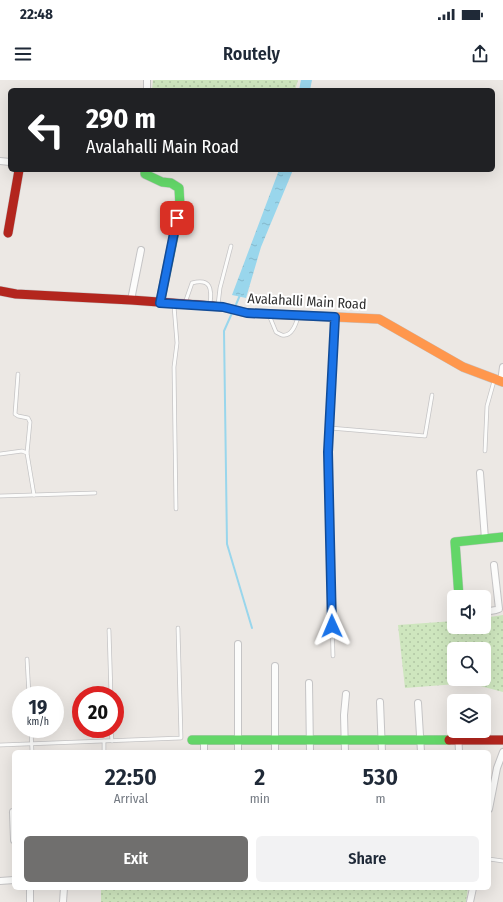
<!DOCTYPE html>
<style>
:root{--surface:#fff;--page:#f2f2f3;--text:#1f2937;--muted:#747a83;--accent:#706f6e}
body{margin:0;font-family:"Fira Sans Condensed",sans-serif;background:var(--page);color:var(--text);height:100vh;display:flex;flex-direction:column;font-size:15px;white-space:nowrap}
*{box-sizing:border-box;margin:0}
p{font-size:13px;color:var(--muted)}
.icon{flex:none;width:22px;height:22px;fill:none;stroke:currentColor;stroke-width:2;stroke-linecap:round;stroke-linejoin:round}
.map{position:relative;flex:1;overflow:hidden}
.side{position:absolute;left:12px;top:670px;width:479px;height:140px;display:flex;flex-direction:column;background:var(--surface);border-radius:6px;box-shadow:0 4px 16px #0002}
.side>*{flex:none}
.guide{position:absolute;left:8px;top:8px;width:487px;height:84px;border-radius:6px;box-shadow:0 4px 16px #0002;background:#202124;color:#fff;overflow:hidden}
.buttons{position:absolute;left:447px;top:510px;display:grid;gap:8px}
.buttons a{display:grid;place-items:center;width:44px;height:44px;border-radius:6px;background:var(--surface);box-shadow:0 4px 16px #0002;font-size:20px}
.speed{position:absolute;left:12px;top:606px;display:flex;gap:8px;font-size:20px;font-weight:700;text-align:center}
.speed>*{display:grid;place-content:center;width:52px;height:52px;border-radius:50%;background:var(--surface);box-shadow:0 4px 16px #0002;line-height:1}
.speed small{font-size:10px;font-weight:400}
.speed .limit{border:6px solid #d22;background:#fff;color:#111}
.pin{position:absolute;display:grid;place-items:center;width:34px;height:34px;color:#fff;margin:-17px;border-radius:8px;box-shadow:0 2px 6px #0006}
.me{position:absolute;width:44px;margin:-22px;rotate:359deg;stroke-linejoin:round;filter:drop-shadow(0 0 3px #0008)}
.turn{display:flex;align-items:center;gap:14px;height:84px;padding:0 12px;font-size:18px}
.turn .icon{width:52px;height:52px;stroke-width:2.5}
.turn b{display:block;font-size:28px;line-height:34px}
.eta{display:flex;justify-content:space-evenly;align-items:center;height:68px;text-align:center}
.eta b{font-size:24px;font-weight:600;line-height:28px}
.action{display:flex;gap:8px;margin-top:auto;padding:8px 12px}
.action a{flex:1;height:46px;border-radius:6px;background:var(--accent);color:#fff;font-size:16px;font-weight:600;line-height:46px;text-align:center}
.action a+a{background:var(--page);color:var(--text)}
.status{display:flex;justify-content:space-between;align-items:center;height:28px;padding:0 20px;background:var(--surface);direction:ltr}
.status svg{height:11px;fill:currentColor}
header{display:flex;justify-content:space-between;align-items:center;height:52px;padding:0 12px;background:var(--surface);font-size:18px;font-weight:600}
.map>svg:first-child{display:block}
.grass{fill:url(#grass-dots);fill-rule:evenodd}
.water{fill:url(#water-ripples)}
.lines{fill:none;stroke-linecap:round;stroke-linejoin:round}
.stream{stroke:#99d6ec;stroke-width:2}
.lane-casing{stroke:#c5c4c5;stroke-width:4.5}
.street-casing{stroke:#c5c4c5;stroke-width:8}
.fast-casing{stroke:#c5c4c5;stroke-width:10}
.slow-casing{stroke:#c5c4c5;stroke-width:10}
.jam-casing{stroke:#c5c4c5;stroke-width:10}
.lane{stroke:#fcfcfb;stroke-width:3}
.street{stroke:#fcfcfb;stroke-width:6}
.fast{stroke:#63d668;stroke-width:9}
.slow{stroke:#ff974d;stroke-width:9}
.jam{stroke:#b3261e;stroke-width:9}
.route-casing{stroke:#114b97;stroke-width:10}
.route{stroke:#1a73e8;stroke-width:7}
.labels{text-anchor:middle;stroke-width:4;stroke-linejoin:round;paint-order:stroke}
.street-label{font-size:14px;fill:#2e2e2e;stroke:#fff}
</style>
<div class="status"><b>22:48</b><svg viewBox="0 0 49 12"><path d="M0 12V9h3v3zM5 12V6h3v6zM10 12V3h3v9zM15 12V0h3v12zM26 1h20v11H26zM47 4h2v5h-2z"/></svg></div>
<header><svg class="icon" aria-label="menu" viewBox="0 0 24 24"><path d="M4 6h16M4 12h16M4 18h16"/></svg>Routely<svg class="icon" aria-label="share" viewBox="0 0 24 24"><path d="M12 15V3M7 8l5-5 5 5M5 13v7h14v-7"/></svg></header>
<div class="map">
<svg width="503" height="822" viewBox="0 0 503 822">
<defs>
<pattern id="grass-dots" width="8" height="8" patternUnits="userSpaceOnUse"><rect width="8" height="8" fill="#cee6be"/><path d="M2 2h.1M6 6h.1" fill="none" stroke="#b1c6a4" stroke-width="1.8" stroke-linecap="round"/></pattern>
<pattern id="water-ripples" width="26" height="14" patternUnits="userSpaceOnUse"><rect width="26" height="14" fill="#99d6ec"/><path d="M2 4q2-2 4 0t4 0M15 11q2-2 4 0t4 0" fill="none" stroke="#84b8cb"/></pattern>
</defs>
<rect width="100%" height="100%" fill="#ece8e4"/>
<g class="grass">
<path d="M153 0H298L295 10H152Z"/>
<path d="M503 535V612L469 603 405 608 398 545 454 541V547H484V538ZM454 569H484V599H454Z"/>
<path d="M101 808H468L466 822H101Z"/>
</g>
<g class="water">
<path d="M301 0H312L310 10H299Z"/>
<path d="M279 90H293L261 167 246 218 232 215Z"/>
</g>
<g class="lines">
<g class="stream">
<path d="M235 227 240 215"/>
<path d="M232 233 224 251 227 464 252 548"/>
</g>
<g class="lane-casing">
<g id="lane">
<path d="M185 223 192 203C211 198 212 209 210 224"/>
<path d="M218 225 220 208 231 166"/>
<path d="M174 226 177 263 174 287 176 429"/>
<path d="M269 235 276 252C278 253 279 254 282 255 292 257 296 244 298 237"/>
<path d="M18 294 15 334 18 336 28 338 30 342 27 373"/>
<path d="M330 348 425 356 432 315"/>
<path d="M485 371 487 326 494 301"/>
<path d="M0 374 22 371 27 373 34 415"/>
<path d="M0 416 95 413"/>
<path d="M109 550 111 615"/>
<path d="M333 576 328 372 335 238"/>
<path d="M27 579 29 615"/>
<path d="M31 649 32 672"/>
<path d="M111 649 112 661"/>
<path d="M104 661V672"/>
<path d="M0 665 181 658 178 548"/>
<path d="M489 779 503 781"/>
</g>
</g>
<g class="street-casing">
<g id="street">
<path d="M147 10V0"/>
<path d="M0 81 10 82"/>
<path d="M131 220 141 170"/>
<path d="M501 302 503 287"/>
<path d="M480 393 485 459"/>
<path d="M484 532 496 530 499 529 494 485"/>
<path d="M238 564V672"/>
<path d="M275 586V672"/>
<path d="M309 603 310 672"/>
<path d="M380 622 382 672"/>
<path d="M418 623 421 672"/>
<path d="M458 651 459 672"/>
<path d="M204 672V660"/>
<path d="M345 672 344 635 346 614"/>
<path d="M489 729 497 688 503 672"/>
<path d="M13 732 14 760"/>
<path d="M0 801 14 800"/>
<path d="M30 822V808"/>
<path d="M63 822 64 808"/>
<path d="M470 822 473 808"/>
</g>
</g>
<g class="fast-casing">
<g id="fast">
<path d="M145 90V94L162 102 171 103 179 108 180 126 160 223"/>
<path d="M459 517 455 462 503 457"/>
<path d="M192 660H449"/>
</g>
</g>
<g class="slow-casing">
<path id="slow" d="M213 226 223 227 247 233 379 239 463 287 503 302"/>
</g>
<g class="jam-casing">
<g id="jam">
<path d="M8 153 19 90"/>
<path d="M0 211 16 214 131 220 213 226"/>
<path d="M449 660H503"/>
</g>
</g>
<use href="#lane" class="lane"/>
<use href="#street" class="street"/>
<use href="#fast" class="fast"/>
<use href="#slow" class="slow"/>
<use href="#jam" class="jam"/>
</g>
<g class="lines">
<g class="route-casing">
<path id="route" d="M177 138 160 223 223 227 247 233 335 237 328 372 332 546"/>
</g>
<use href="#route" class="route"/>
</g>
<g class="labels">
<g class="street-label">
<text transform="translate(307 221) rotate(3)" y="5">Avalahalli Main Road</text>
</g>
</g>
</svg>
<div class="buttons">
<a><svg class="icon" aria-label="sound" viewBox="0 0 24 24"><path d="M4 9h4l5-4v14l-5-4H4zM17 9q2 3 0 6"/></svg></a>
<a><svg class="icon" aria-label="search" viewBox="0 0 24 24"><circle cx="10" cy="10" r="6"/><path d="M15 15l6 6"/></svg></a>
<a><svg class="icon" aria-label="layers" viewBox="0 0 24 24"><path d="M12 4l9 5-9 5-9-5zM3 14l9 5 9-5"/></svg></a>
</div>
<div class="speed"><div>19<small>km/h</small></div><div class="limit">20</div></div>
<div class="pin" style="left:177px;top:138px;background:#d93025"><svg class="icon" aria-label="arrive" viewBox="0 0 24 24"><path d="M6 21V4h12l-3 4 3 4H6"/></svg></div>
<svg class="me" style="left:332px;top:546px" viewBox="-20 -20 40 40"><path d="M0-17L14 15 0 8-14 15z" fill="#1a73e8" stroke="#fff" stroke-width="4"/></svg>
<div class="guide">
<div class="turn"><svg class="icon" aria-label="left" viewBox="0 0 24 24"><path d="M17 20v-9H6M10 6l-5 5 5 5"/></svg><div><b>290 m</b>Avalahalli Main Road</div></div>
</div>
<section class="side">
<div class="eta">
<div><b>22:50</b><p>Arrival</p></div>
<div><b>2</b><p>min</p></div>
<div><b>530</b><p>m</p></div>
</div>
<div class="action"><a>Exit</a><a>Share</a></div>
</section>
</div>
